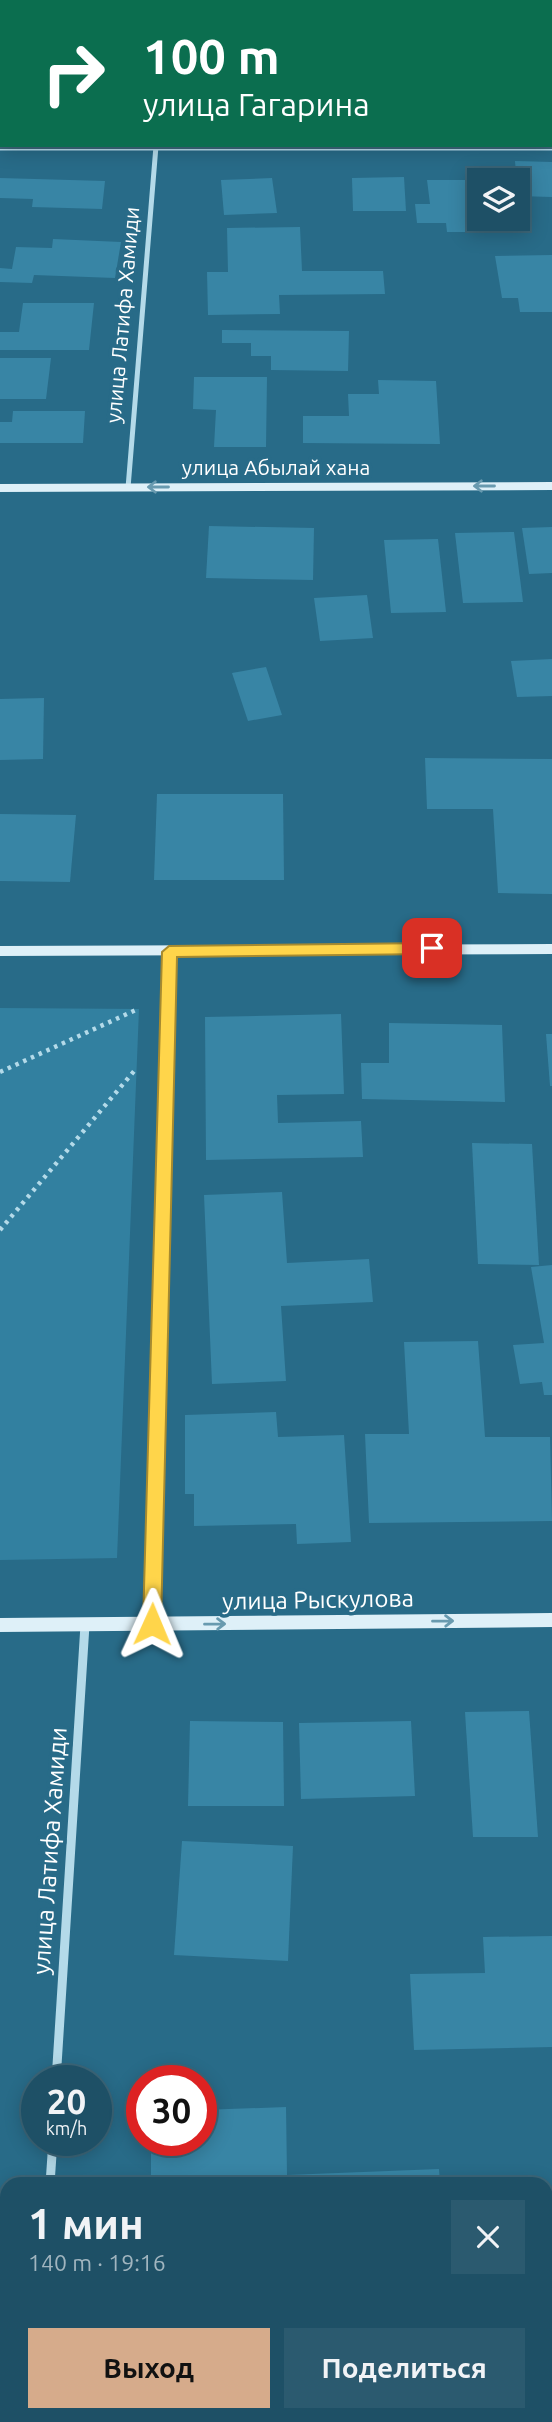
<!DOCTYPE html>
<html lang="ru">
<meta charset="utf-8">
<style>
:root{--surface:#1e5066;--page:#2b5a6f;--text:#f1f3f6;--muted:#a1b5bf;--line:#3c677a;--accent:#d6ab8b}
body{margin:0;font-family:Ubuntu,sans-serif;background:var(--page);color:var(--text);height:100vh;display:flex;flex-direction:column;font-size:26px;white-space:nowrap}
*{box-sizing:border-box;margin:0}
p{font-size:23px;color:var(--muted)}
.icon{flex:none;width:38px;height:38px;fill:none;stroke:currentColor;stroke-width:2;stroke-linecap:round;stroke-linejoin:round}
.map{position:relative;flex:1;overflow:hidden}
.sheet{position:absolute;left:0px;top:2177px;width:553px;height:245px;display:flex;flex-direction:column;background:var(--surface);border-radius:21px 21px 0 0;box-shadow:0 4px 18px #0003,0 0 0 2px var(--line)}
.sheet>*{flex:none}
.top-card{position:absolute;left:0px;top:0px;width:553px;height:147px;box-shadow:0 4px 18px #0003,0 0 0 2px var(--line);background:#0b6e4f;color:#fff;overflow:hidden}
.buttons{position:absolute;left:467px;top:168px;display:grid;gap:14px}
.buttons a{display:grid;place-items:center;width:63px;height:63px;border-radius:0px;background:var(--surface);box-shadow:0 4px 18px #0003,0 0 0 2px var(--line);font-size:35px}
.speed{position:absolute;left:21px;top:2065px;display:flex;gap:14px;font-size:35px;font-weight:700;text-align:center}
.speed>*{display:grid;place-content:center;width:91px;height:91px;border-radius:50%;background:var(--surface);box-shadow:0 4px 18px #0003,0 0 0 2px var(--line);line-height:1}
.speed small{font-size:18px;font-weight:400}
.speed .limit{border:10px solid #d22;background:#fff;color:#111}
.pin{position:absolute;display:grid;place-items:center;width:60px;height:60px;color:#fff;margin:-30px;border-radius:14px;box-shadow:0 4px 10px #0006}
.me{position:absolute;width:77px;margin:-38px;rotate:1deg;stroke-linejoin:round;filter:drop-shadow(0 0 5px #0008)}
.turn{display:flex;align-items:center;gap:24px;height:147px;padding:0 28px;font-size:32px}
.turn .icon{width:91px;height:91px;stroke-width:2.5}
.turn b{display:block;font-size:49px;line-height:60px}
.round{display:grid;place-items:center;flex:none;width:74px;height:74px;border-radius:0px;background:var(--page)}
.summary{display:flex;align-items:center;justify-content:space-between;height:119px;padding:0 28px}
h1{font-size:42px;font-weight:700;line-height:52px}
.action{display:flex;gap:14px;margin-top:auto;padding:14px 28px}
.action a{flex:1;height:80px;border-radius:0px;background:var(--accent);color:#111;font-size:28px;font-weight:700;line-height:80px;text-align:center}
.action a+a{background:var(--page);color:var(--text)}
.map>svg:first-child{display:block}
.green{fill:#3280a0}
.building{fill:#3885a5}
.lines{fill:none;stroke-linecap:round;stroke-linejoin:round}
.path{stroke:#b4dae9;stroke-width:4.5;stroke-dasharray:3.5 5;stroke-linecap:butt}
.street-far2{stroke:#b4dae9;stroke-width:5}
.street-far1{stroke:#b4dae9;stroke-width:6}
.street{stroke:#b4dae9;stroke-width:9}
.secondary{fill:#def0f8;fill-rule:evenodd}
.oneway{stroke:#689aaf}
.route{fill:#ffd54a;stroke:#a68a30;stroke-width:2}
.labels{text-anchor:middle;stroke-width:7;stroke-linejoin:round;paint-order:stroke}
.far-street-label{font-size:21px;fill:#fff;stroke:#286b88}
.street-label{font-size:24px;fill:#fff;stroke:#286b88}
</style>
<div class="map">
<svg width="552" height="2422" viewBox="0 0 552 2422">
<rect width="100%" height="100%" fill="#286b88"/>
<path class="green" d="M0 1008 139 1009 117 1558 0 1560Z"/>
<g class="building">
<path d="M515 161 552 162V197L518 196V180H485V173H516Z"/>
<path d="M404 177 406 211H353L352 178Z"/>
<path d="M0 178 105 181 102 209 32 207 33 199 0 198Z"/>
<path d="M272 178 277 213 224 215 221 180Z"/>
<path d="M427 180H470L475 232H447L446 223H417L415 204H430Z"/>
<path d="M300 227 302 271H383L385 294 279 295 280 314 208 315 207 272H228L227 228Z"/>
<path d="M53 239 121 242 115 278 34 275 32 283 0 282V268L12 269 16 247 52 248Z"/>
<path d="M552 255V312H520L518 298H502L495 256Z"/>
<path d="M23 303H94L89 350H0V332H19Z"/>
<path d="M222 330 349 331 348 371 271 370V356H251V343H222Z"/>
<path d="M0 358H51L46 399H0Z"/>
<path d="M194 377H267L266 447H214L216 410 193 409Z"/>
<path d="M378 380 436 381 440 444 303 443V416H349L348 394H379Z"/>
<path d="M13 411H85L83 443H0V422H12Z"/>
<path d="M209 526 314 528 313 580 206 578Z"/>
<path d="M552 527V573L529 574 522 528Z"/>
<path d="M514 532 523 602 463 603 455 533Z"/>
<path d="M438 539 446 612 391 613 384 540Z"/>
<path d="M367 595 373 638 320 641 314 598Z"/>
<path d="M552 659V696L517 697 511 661Z"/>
<path d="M266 667 282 715 248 721 232 673Z"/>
<path d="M44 698 43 759 0 760V699Z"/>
<path d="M425 758 552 759V894L498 893 493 809H427Z"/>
<path d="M157 794H283L284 880H154Z"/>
<path d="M0 814 76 815 70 882 0 881Z"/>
<path d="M341 1014 344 1094 277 1095 278 1123 361 1121 363 1157 206 1160 205 1017Z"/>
<path d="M389 1023 502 1025 505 1102 362 1099 361 1063H389Z"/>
<path d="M546 1034H552V1086H550Z"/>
<path d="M472 1143 532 1144 539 1265 478 1264Z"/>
<path d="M282 1192 287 1263 369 1259 373 1302 281 1306 286 1381 212 1384 204 1195Z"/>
<path d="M552 1265V1395H544L542 1382 520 1384 513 1345 544 1343 531 1267Z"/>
<path d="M478 1341 485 1437H550L552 1521 369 1523 365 1434H409L404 1342Z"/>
<path d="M276 1412 278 1437 344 1435 351 1542 297 1544 296 1524 194 1526V1494H185V1415Z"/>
<path d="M529 1711 538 1837H473L465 1712Z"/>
<path d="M190 1721 283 1722 284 1806H188Z"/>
<path d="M411 1721 415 1796 301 1799 299 1723Z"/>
<path d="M182 1841 293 1846 288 1961 174 1955Z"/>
<path d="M552 1936V2047L414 2050 410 1974 485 1973 483 1937Z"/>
<path d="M286 2107 287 2175 439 2169 440 2184H151V2140H201V2110Z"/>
<path d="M546 2318H552V2422H549L546 2399Z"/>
<path d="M343 2415H472V2422H342Z"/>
</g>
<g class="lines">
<g class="path">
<path d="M0 1072 138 1009"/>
<path d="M0 1230 135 1070"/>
</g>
<g class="street-far2">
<path d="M0 148H552"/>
<path d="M128 488 156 146"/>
</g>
<path class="street-far1" d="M158 1406 169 952"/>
<g class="street">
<path d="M152 1624 158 1404"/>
<path d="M56 2081 85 1625"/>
<path d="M50 2184 53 2140"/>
<path d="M35 2415V2422"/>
</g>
<g class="secondary">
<path d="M552 482V490L0 492V484Z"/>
<path d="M552 944V954L0 956V946Z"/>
<path d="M552 1613V1627L0 1632V1618Z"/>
</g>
</g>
<defs><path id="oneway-shaft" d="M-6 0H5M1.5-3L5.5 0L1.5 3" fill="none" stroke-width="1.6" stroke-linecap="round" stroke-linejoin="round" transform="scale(1.75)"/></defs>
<g class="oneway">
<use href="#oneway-shaft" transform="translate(484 486) rotate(180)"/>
<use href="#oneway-shaft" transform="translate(158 487) rotate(180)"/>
<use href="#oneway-shaft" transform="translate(443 1621) rotate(-1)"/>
<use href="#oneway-shaft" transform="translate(215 1624) rotate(-1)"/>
</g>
<path class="route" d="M432 943 440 948 432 954 177 957 161 1624 158 1630 152 1633 146 1630 143 1624 162 952 169 946Z"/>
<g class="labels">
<g class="far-street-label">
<text transform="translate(123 315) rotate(-85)" y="7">улица Латифа Хамиди</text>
<text x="276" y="475">улица Абылай хана</text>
</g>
<g class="street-label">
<text transform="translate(318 1600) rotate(-1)" y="8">улица Рыскулова</text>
<text transform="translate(50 1851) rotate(-86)" y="8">улица Латифа Хамиди</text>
</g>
</g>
</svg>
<div class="buttons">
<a><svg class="icon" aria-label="layers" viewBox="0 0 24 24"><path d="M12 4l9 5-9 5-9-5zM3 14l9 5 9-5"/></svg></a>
</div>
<div class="speed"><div>20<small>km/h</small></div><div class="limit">30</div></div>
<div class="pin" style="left:432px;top:948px;background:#d93025"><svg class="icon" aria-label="arrive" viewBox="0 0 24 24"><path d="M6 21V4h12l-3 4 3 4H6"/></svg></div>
<svg class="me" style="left:152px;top:1624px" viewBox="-20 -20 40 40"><path d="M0-17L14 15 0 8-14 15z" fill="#ffd54a" stroke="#fff" stroke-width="4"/></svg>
<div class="top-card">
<div class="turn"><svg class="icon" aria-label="right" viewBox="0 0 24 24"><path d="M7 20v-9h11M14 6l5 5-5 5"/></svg><div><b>100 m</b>улица Гагарина</div></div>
</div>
<section class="sheet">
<div class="summary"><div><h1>1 мин</h1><p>140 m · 19:16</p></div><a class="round"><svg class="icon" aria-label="close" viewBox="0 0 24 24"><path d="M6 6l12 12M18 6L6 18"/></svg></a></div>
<div class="action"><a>Выход</a><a>Поделиться</a></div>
</section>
</div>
